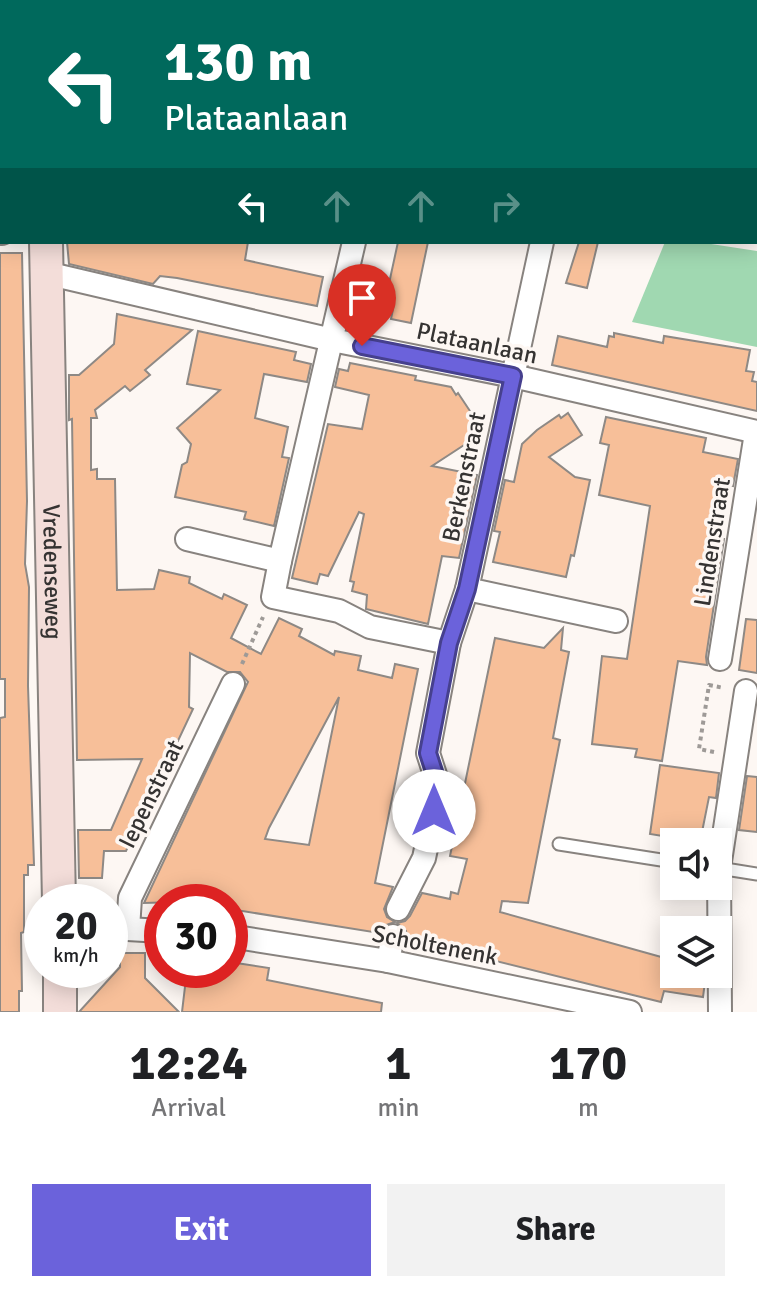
<!DOCTYPE html>
<style>
:root{--surface:#fff;--page:#f2f2f2;--text:#202124;--muted:#757577;--accent:#6b62db}
body{margin:0;font-family:Signika,sans-serif;background:var(--page);color:var(--text);height:100vh;display:flex;flex-direction:column;font-size:30px;white-space:nowrap}
*{box-sizing:border-box;margin:0}
p{font-size:26px;color:var(--muted)}
.icon{flex:none;width:44px;height:44px;fill:none;stroke:currentColor;stroke-width:2;stroke-linecap:round;stroke-linejoin:round}
.map{position:relative;height:1012px;overflow:hidden}
.details{display:flex;flex-direction:column;background:var(--surface);flex:1}
.details>*{flex:none}
.banner{position:absolute;left:0px;top:0px;width:758px;height:244px;box-shadow:0 4px 20px #0003;background:#00695c;color:#fff;overflow:hidden}
.tools{position:absolute;left:660px;top:828px;display:grid;gap:16px}
.tools a{display:grid;place-items:center;width:72px;height:72px;border-radius:0px;background:var(--surface);box-shadow:0 4px 20px #0003;font-size:40px}
.speed{position:absolute;left:24px;top:884px;display:flex;gap:16px;font-size:40px;font-weight:700;text-align:center}
.speed>*{display:grid;place-content:center;width:104px;height:104px;border-radius:50%;background:var(--surface);box-shadow:0 4px 20px #0003;line-height:1}
.speed small{font-size:20px;font-weight:400}
.speed .limit{border:12px solid #d22;background:#fff;color:#111}
.pin{position:absolute;display:grid;place-items:center;width:68px;height:68px;color:#fff;margin:-82px -34px;border-radius:50% 50% 50% 0;rotate:-45deg;box-shadow:0 0 8px #0007}
.pin .icon{rotate:45deg}
.me{position:absolute;width:88px;margin:-44px;rotate:0deg;stroke-linejoin:round;filter:drop-shadow(0 0 6px #0008)}
.turn{display:flex;align-items:center;gap:28px;height:168px;padding:0 32px;font-size:36px}
.turn .icon{width:104px;height:104px;stroke-width:2.5}
.turn b{display:block;font-size:56px;line-height:68px}
.lanes{display:flex;align-items:center;height:76px;padding:0 32px;background:#0003;justify-content:center;gap:40px;direction:ltr}
.lanes .off{opacity:.35}
.eta{display:flex;justify-content:space-evenly;align-items:center;height:136px;text-align:center}
.eta b{font-size:48px;font-weight:700;line-height:56px}
.action{display:flex;gap:16px;margin-top:auto;padding:16px 32px}
.action a{flex:1;height:92px;border-radius:0px;background:var(--accent);color:#fff;font-size:32px;font-weight:700;line-height:92px;text-align:center}
.action a+a{background:var(--page);color:var(--text)}
.map>svg:first-child{display:block}
.green{fill:#a0d8b1}
.building{fill:#f7bf99;stroke:#8e8985;stroke-width:2;fill-rule:evenodd}
.lines{fill:none;stroke-linecap:round;stroke-linejoin:round}
.lane-casing{stroke:#88837f;stroke-width:15}
.street-casing{stroke:#88837f;stroke-width:26}
.secondary-casing{stroke:#88837f;stroke-width:36}
.path{stroke:#9e9a97;stroke-width:4;stroke-dasharray:4 4;stroke-linecap:butt}
.lane{stroke:#fff;stroke-width:11}
.street{stroke:#fff;stroke-width:22}
.secondary{stroke:#f3ddd9;stroke-width:32}
.route-casing{stroke:#46408e;stroke-width:20}
.route{stroke:#6b62db;stroke-width:14}
.labels{text-anchor:middle;stroke-width:7;stroke-linejoin:round;paint-order:stroke}
.street-label{font-size:24px;fill:#353332;stroke:#fdf7f3}
</style>
<div class="map">
<svg width="757" height="1012" viewBox="0 0 757 1012">
<rect width="100%" height="100%" fill="#fdf7f3"/>
<path class="green" d="M665 242H698L757 251V347L632 322Z"/>
<g class="building">
<path d="M67 242H248L245 260 323 277 317 306 177 278 160 276 153 284 69 264Z"/>
<path d="M398 242H428L411 323 391 319 394 304 385 302Z"/>
<path d="M579 242H598L587 288 566 283Z"/>
<path d="M0 253H22L27 501 25 564 29 587 28 686 34 865H28V875H24V932L21 933 22 991H19V1012H0V718L5 717V679H0Z"/>
<path d="M117 314 192 330 145 370 150 375 130 391 125 386 95 410 97 418H91V470L97 469V479H115L117 590 154 589 159 570 190 577 189 583 222 599 224 594 247 605 231 638 261 654 279 618 302 629 299 636 334 655 335 651 361 656 358 670 392 678 395 664 418 669 375 883 393 887 384 909 387 917 395 922 383 926 379 933 230 909V902H221L222 898 179 892 177 902 144 903 248 682 240 672H227L190 653 189 707 193 709 126 851H104L102 878H79L78 830H111L142 759 77 760 72 419 69 420V375H79L114 344ZM339 697 309 845 265 839 269 828Z"/>
<path d="M198 331 296 352 294 360 311 364 307 382 264 374 255 418 288 427 282 457 289 458 274 526 244 519 246 512 175 497 182 465 187 462 191 444 177 428 220 390 187 384Z"/>
<path d="M614 333 663 343 664 336 750 350 746 371 754 372 752 381 757 382V411L552 365 558 336 607 347 609 336 614 337Z"/>
<path d="M350 363 416 376 415 380 451 387 456 395 458 393 480 426 478 428 481 434 432 466 477 475 459 558 442 556 428 624 366 609 367 595 352 591 354 582 350 581 364 514 359 512 328 576 320 574 317 584 292 578 328 424 362 429 369 395 335 387 339 369 348 371Z"/>
<path d="M568 413 582 435 549 457 575 477 590 480 574 556 571 555 566 577 493 562 500 532 494 531 505 480 514 482 522 444 537 430 559 415 561 418Z"/>
<path d="M606 417 706 438 703 452 738 459 733 486 725 484 717 522H721L718 539H724L706 657 707 665 678 661 662 761 635 757 637 749 592 744 602 656 627 659 650 506 599 495 609 445 600 443Z"/>
<path d="M746 619 757 620V673L739 670Z"/>
<path d="M563 628 561 650 569 652 553 738 560 740 528 903 502 901 500 912 672 960 669 974H706L703 997 664 991 661 1002 407 939 406 931 397 923 405 921 410 916 422 893 450 899 451 892 458 894 467 859 450 856 495 638 544 648Z"/>
<path d="M660 765 719 773 716 798 709 797 700 842 650 834Z"/>
<path d="M747 776 757 777V832L739 830Z"/>
<path d="M120 953H145V978L179 1012H79L120 967Z"/>
<path d="M230 962 269 968 267 980 382 1003 381 1012H182L187 970H230Z"/>
</g>
<g class="lines">
<g class="lane-casing">
<g id="lane">
<path d="M559 844 674 862"/>
<path d="M719 868 757 874"/>
</g>
</g>
<g class="street-casing">
<g id="street">
<path d="M204 2V0"/>
<path d="M398 2V0"/>
<path d="M642 2V0"/>
<path d="M0 98H2"/>
<path d="M0 233H2"/>
<path d="M542 242 467 589 616 621"/>
<path d="M46 273 332 340 513 376 757 432"/>
<path d="M187 539 280 561 354 242"/>
<path d="M280 561 273 597 339 611 370 627 449 643 428 753 439 787 424 858 398 909"/>
<path d="M449 643 467 589"/>
<path d="M720 659 756 433"/>
<path d="M110 928 162 931"/>
<path d="M128 929 130 898 233 684"/>
<path d="M230 936 388 961 630 1012"/>
<path d="M388 961 393 936"/>
<path d="M720 1012 719 868 746 691"/>
</g>
</g>
<g class="secondary-casing">
<g id="secondary">
<path d="M46 2V0"/>
<path id="s1" d="M46 242 59 902"/>
<path d="M60 970V1012"/>
</g>
</g>
<g class="path">
<path d="M242 664 263 617"/>
<path d="M714 752 699 749 709 685 724 688"/>
</g>
<use href="#lane" class="lane"/>
<use href="#street" class="street"/>
<use href="#secondary" class="secondary"/>
</g>
<g class="lines">
<g class="route-casing">
<path id="route" d="M362 346 513 376 467 589 449 643 428 753 439 787 434 811"/>
</g>
<use href="#route" class="route"/>
</g>
<g class="labels">
<g class="street-label">
<text transform="translate(477 343) rotate(12)" y="8">Plataanlaan</text>
<text transform="translate(464 477) rotate(-78)" y="8">Berkenstraat</text>
<text transform="translate(712 542) rotate(-81)" y="8">Lindenstraat</text>
<text dy="8" stroke="none"><textPath href="#s1" startOffset="330">Vredenseweg</textPath></text>
<text transform="translate(151 794) rotate(-64)" y="8">Iepenstraat</text>
<text transform="translate(435 945) rotate(11)" y="8">Scholtenenk</text>
</g>
</g>
</svg>
<div class="tools">
<a><svg class="icon" aria-label="sound" viewBox="0 0 24 24"><path d="M4 9h4l5-4v14l-5-4H4zM17 9q2 3 0 6"/></svg></a>
<a><svg class="icon" aria-label="layers" viewBox="0 0 24 24"><path d="M12 4l9 5-9 5-9-5zM3 14l9 5 9-5"/></svg></a>
</div>
<div class="speed"><div>20<small>km/h</small></div><div class="limit">30</div></div>
<div class="pin" style="left:362px;top:346px;background:#d93025"><svg class="icon" aria-label="arrive" viewBox="0 0 24 24"><path d="M6 21V4h12l-3 4 3 4H6"/></svg></div>
<svg class="me" style="left:434px;top:811px" viewBox="-20 -20 40 40"><circle r="19" fill="#fff"/><path d="M0-13L10 11 0 6-10 11z" fill="#6b62db"/></svg>
<div class="banner">
<div class="turn"><svg class="icon" aria-label="left" viewBox="0 0 24 24"><path d="M17 20v-9H6M10 6l-5 5 5 5"/></svg><div><b>130 m</b>Plataanlaan</div></div>
<div class="lanes"><svg class="icon" aria-label="left" viewBox="0 0 24 24"><path d="M17 20v-9H6M10 6l-5 5 5 5"/></svg><svg class="icon off" aria-label="ahead" viewBox="0 0 24 24"><path d="M12 20V5M6 11l6-6 6 6"/></svg><svg class="icon off" aria-label="ahead" viewBox="0 0 24 24"><path d="M12 20V5M6 11l6-6 6 6"/></svg><svg class="icon off" aria-label="right" viewBox="0 0 24 24"><path d="M7 20v-9h11M14 6l5 5-5 5"/></svg></div>
</div>
</div>
<section class="details">
<div class="eta">
<div><b>12:24</b><p>Arrival</p></div>
<div><b>1</b><p>min</p></div>
<div><b>170</b><p>m</p></div>
</div>
<div class="action"><a>Exit</a><a>Share</a></div>
</section>
